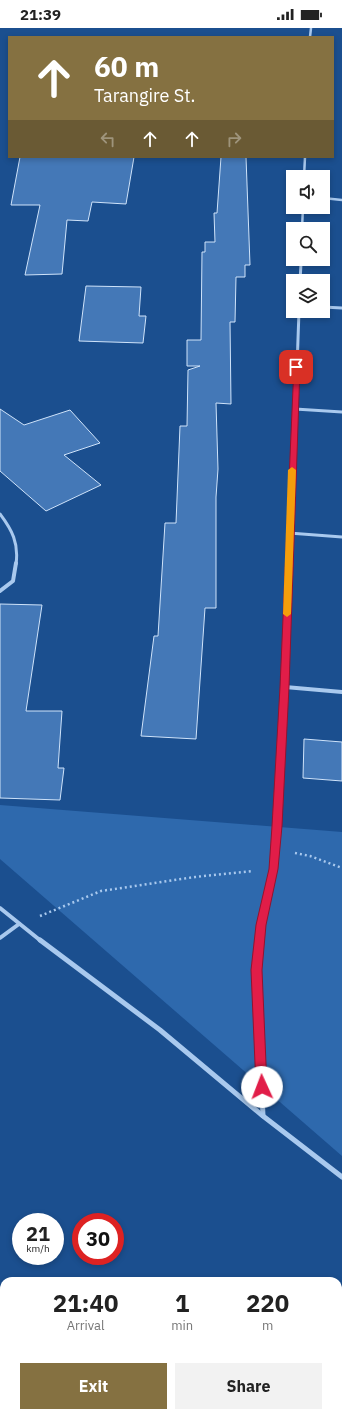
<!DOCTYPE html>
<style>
:root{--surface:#fff;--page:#f2f2f2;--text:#222;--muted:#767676;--accent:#857141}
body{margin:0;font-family:"IBM Plex Sans",sans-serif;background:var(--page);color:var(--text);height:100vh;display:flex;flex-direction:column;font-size:15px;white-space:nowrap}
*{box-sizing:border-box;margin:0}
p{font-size:13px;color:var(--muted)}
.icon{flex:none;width:22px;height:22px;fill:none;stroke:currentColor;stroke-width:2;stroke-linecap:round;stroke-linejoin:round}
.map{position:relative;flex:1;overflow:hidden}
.panel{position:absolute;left:0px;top:1249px;width:342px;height:140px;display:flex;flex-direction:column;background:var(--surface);border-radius:12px 12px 0 0;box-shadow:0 2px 6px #0003}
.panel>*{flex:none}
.guide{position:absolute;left:8px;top:8px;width:326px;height:122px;border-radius:0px;box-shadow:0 2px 6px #0003;background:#857141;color:#fff;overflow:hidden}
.controls{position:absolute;left:286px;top:142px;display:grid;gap:8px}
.controls a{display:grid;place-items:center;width:44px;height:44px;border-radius:0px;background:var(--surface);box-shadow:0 2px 6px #0003;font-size:20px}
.speed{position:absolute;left:12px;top:1185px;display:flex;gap:8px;font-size:20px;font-weight:700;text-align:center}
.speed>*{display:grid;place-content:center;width:52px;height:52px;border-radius:50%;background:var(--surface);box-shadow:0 2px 6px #0003;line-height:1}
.speed small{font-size:10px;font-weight:400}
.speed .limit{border:6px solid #d22;background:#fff;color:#111}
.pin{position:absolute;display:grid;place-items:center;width:34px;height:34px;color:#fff;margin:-17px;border-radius:8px;box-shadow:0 2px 6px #0006}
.me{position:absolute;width:44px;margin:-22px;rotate:358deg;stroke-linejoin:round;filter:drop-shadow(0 0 3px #0008)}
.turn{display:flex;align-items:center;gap:14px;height:84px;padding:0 20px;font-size:18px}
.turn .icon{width:52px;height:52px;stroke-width:2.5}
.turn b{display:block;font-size:28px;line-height:34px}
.lanes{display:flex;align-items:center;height:38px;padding:0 20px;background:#0003;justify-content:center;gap:20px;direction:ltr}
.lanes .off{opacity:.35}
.eta{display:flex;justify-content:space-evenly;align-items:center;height:68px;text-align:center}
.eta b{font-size:24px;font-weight:700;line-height:28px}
.primary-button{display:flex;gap:8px;margin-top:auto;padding:8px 20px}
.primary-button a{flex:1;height:46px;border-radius:0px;background:var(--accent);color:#fff;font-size:16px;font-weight:700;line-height:46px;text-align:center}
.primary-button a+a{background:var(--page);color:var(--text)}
.status{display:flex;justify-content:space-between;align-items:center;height:28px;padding:0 20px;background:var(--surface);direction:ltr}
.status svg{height:11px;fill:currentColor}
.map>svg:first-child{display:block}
.green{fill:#2e69ad}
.building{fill:#4478b7;stroke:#cfe3fa}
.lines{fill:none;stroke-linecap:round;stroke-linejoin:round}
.path{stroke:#a9c9ee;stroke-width:2.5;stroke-dasharray:2 3;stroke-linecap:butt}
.street-far3{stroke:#a9c9ee;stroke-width:2.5}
.street-far2{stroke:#a9c9ee;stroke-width:3}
.street-far1{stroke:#a9c9ee;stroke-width:4}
.street{stroke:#a9c9ee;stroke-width:5}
.route{fill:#e11d48;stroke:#92132f}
.slow{fill:#f59e0b}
</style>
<div class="status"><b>21:39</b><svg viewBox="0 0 49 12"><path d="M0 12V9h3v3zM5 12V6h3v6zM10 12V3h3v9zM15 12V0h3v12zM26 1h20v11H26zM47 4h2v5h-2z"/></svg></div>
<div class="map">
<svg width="342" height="1389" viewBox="0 0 342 1389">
<rect width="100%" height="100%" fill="#1b4f8f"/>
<path class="green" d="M0 777 342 804V1128L0 831Z"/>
<g class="building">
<path d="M20 129H134L126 176 92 174 88 193 67 192 62 246 25 247 40 177H11Z"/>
<path d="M221 129H246L250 237H245V249H236L235 294H230L231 376 216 375 218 441 216 469V580H205L196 711 141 708 154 608H158L165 495H176L180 398H187L188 342 200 338H187V312H201L202 224H205V214H215L214 185H217Z"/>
<path d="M86 258 141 259 139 288H146L143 315 79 313Z"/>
<path d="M0 381 24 397 70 382 100 415 64 427 101 457 46 483 0 443Z"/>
<path d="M0 576 42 577 26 683H62L58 740H64L60 772 0 770Z"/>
<path d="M304 711 342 714V753L303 750Z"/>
</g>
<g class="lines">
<g class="path">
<path d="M295 825 310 828 342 840"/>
<path d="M40 888 101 863 195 849 253 843"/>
</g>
<g class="street-far3">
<path d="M310 9 311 0"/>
<path d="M304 149 305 129"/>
<path d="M323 170 342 172"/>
<path d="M302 201 303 179"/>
<path d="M301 237V231"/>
</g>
<g class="street-far2">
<path d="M300 253 301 236"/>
<path d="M323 279 342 280"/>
<path d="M295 381 342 384"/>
<path d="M0 486C12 502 19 515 16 536"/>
<path d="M289 505 342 509"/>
<path d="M290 536 299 283"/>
</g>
<g class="street-far1">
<path d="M0 563 13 553 16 535"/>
<path d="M285 659 342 664"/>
<path d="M0 880 41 913"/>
<path d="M0 910 19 896"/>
<path d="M260 913 261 897 274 841 285 659 290 535"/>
</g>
<g class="street">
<path d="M40 912 160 1002 263 1088 342 1149"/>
<path d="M260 912 257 942 263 1088"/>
</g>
</g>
<path class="route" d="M294 337 300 339 289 659 282 798 278 841 266 897 262 942 267 1059 266 1062 262 1064 258 1062 256 1059 251 942 256 897 269 841 272 798 280 659Z"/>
<path class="slow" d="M292 439 296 442 291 586 287 589 283 586 288 442Z"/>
</svg>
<div class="controls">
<a><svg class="icon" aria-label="sound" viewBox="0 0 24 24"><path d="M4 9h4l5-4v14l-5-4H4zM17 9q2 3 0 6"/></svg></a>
<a><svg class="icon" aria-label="search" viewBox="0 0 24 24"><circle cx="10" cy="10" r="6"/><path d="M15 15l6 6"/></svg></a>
<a><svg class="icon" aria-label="layers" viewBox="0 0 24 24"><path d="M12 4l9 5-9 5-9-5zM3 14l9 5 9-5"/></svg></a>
</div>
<div class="speed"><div>21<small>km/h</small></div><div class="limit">30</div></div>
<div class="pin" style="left:296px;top:339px;background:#d93025"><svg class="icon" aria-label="arrive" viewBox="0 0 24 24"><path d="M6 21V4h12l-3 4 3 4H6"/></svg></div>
<svg class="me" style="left:262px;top:1059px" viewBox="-20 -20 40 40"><circle r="19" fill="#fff"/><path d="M0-13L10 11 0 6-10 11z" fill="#e11d48"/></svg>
<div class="guide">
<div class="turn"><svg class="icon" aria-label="ahead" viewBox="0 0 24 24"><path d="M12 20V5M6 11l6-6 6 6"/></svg><div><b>60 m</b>Tarangire St.</div></div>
<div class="lanes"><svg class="icon off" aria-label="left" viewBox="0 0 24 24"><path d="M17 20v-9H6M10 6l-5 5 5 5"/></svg><svg class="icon" aria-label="ahead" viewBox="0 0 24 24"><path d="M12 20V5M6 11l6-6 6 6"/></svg><svg class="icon" aria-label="ahead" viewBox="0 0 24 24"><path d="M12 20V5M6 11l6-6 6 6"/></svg><svg class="icon off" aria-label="right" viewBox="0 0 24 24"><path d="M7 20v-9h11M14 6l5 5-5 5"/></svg></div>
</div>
<section class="panel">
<div class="eta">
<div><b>21:40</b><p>Arrival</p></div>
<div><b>1</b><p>min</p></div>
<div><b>220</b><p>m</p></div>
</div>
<div class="primary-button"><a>Exit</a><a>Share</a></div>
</section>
</div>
